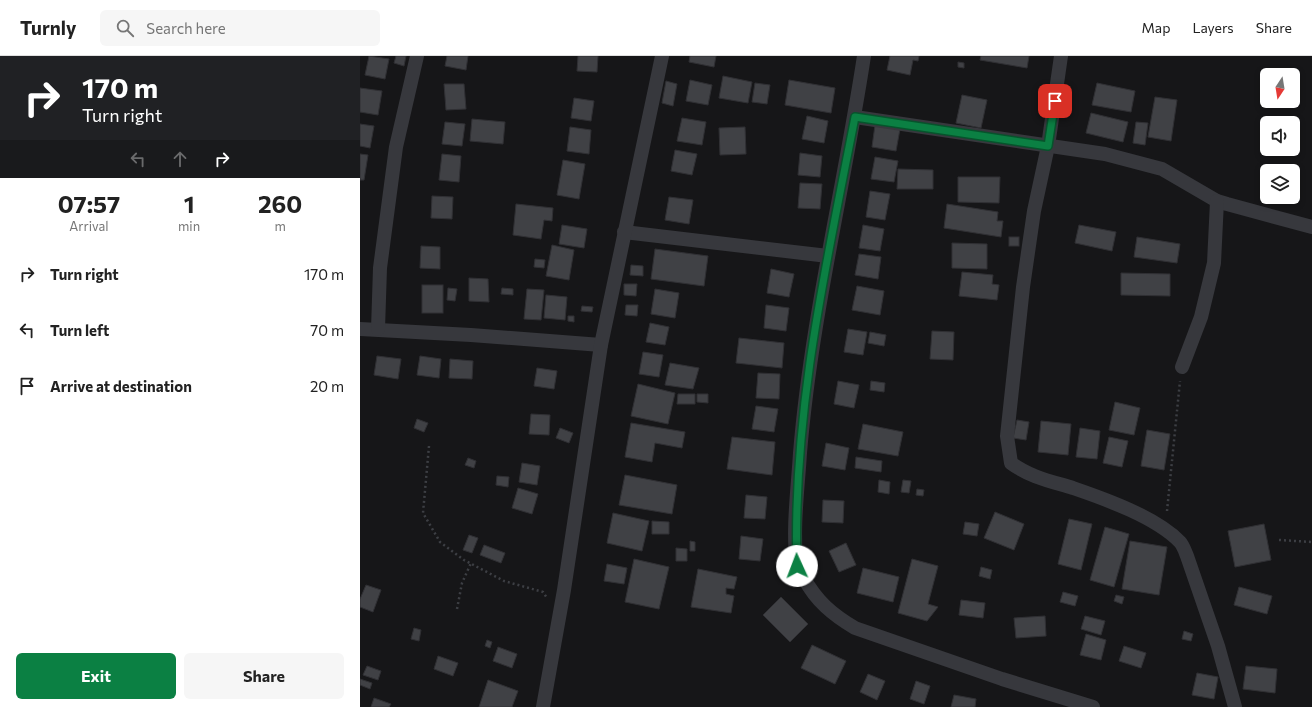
<!DOCTYPE html>
<style>
:root{--surface:#fff;--page:#f6f6f6;--text:#222;--muted:#767676;--line:#e0e0e0;--accent:#0b8043}
body{margin:0;font-family:Commissioner,sans-serif;background:var(--page);color:var(--text);height:100vh;display:flex;flex-direction:column;font-size:15px;white-space:nowrap}
*{box-sizing:border-box;margin:0}
p{font-size:13px;color:var(--muted)}
.icon{flex:none;width:22px;height:22px;fill:none;stroke:currentColor;stroke-width:2;stroke-linecap:round;stroke-linejoin:round}
.map{position:relative;flex:1;overflow:hidden}
.drawer{display:flex;flex-direction:column;background:var(--surface);width:360px}
.drawer>*{flex:none}
.banner{background:#202124;color:#fff;overflow:hidden}
.needle{width:26px;rotate:192deg}
.tools{position:absolute;left:900px;top:12px;display:grid;gap:8px}
.tools a{display:grid;place-items:center;width:40px;height:40px;border-radius:6px;background:var(--surface);box-shadow:0 2px 6px #0003;font-size:20px}
.pin{position:absolute;display:grid;place-items:center;width:34px;height:34px;color:#fff;margin:-17px;border-radius:8px;box-shadow:0 2px 6px #0006}
.me{position:absolute;width:44px;margin:-22px;rotate:358deg;stroke-linejoin:round;filter:drop-shadow(0 0 3px #0008)}
.turn{display:flex;align-items:center;gap:14px;height:84px;padding:0 16px;font-size:18px}
.turn .icon{width:52px;height:52px;stroke-width:2.5}
.turn b{display:block;font-size:28px;line-height:34px}
.lanes{display:flex;align-items:center;height:38px;padding:0 16px;background:#0003;justify-content:center;gap:20px;direction:ltr}
.lanes .off{opacity:.35}
.eta{display:flex;justify-content:space-evenly;align-items:center;height:68px;text-align:center}
.eta b{font-size:24px;font-weight:700;line-height:28px}
.button{display:flex;gap:8px;margin-top:auto;padding:8px 16px}
.button a{flex:1;height:46px;border-radius:6px;background:var(--accent);color:#fff;font-size:16px;font-weight:700;line-height:46px;text-align:center}
.button a+a{background:var(--page);color:var(--text)}
ul{padding:0;list-style:none}
li{display:flex;align-items:center;gap:12px;height:56px;padding:0 16px}
li div{flex:1}
li b{display:block;font-size:15px}
li em{font-style:normal}
header{display:flex;align-items:center;gap:24px;box-sizing:border-box;height:56px;padding:0 20px;background:var(--surface);border-bottom:1px solid var(--line)}
header strong{font-size:19px}
nav{display:flex;gap:22px;margin-inline-start:auto;font-size:14px}
.search{width:280px;height:36px;background:var(--page);display:flex;align-items:center;gap:10px;box-sizing:border-box;padding:0 14px;border-radius:6px;color:var(--muted);font-size:15px}
main{display:flex;flex:1;min-height:0}
.map>svg:first-child{display:block}
.building{fill:#404145;stroke:#303034}
.lines{fill:none;stroke-linecap:round;stroke-linejoin:round}
.path{stroke:#3d3f44;stroke-width:2.5;stroke-dasharray:2 3;stroke-linecap:butt}
.street{stroke:#37383d;stroke-width:14}
.route-casing{stroke:#07532c;stroke-width:10}
.route{stroke:#0b8043;stroke-width:7}
</style>
<header>
<strong>Turnly</strong>
<div class="search"><svg class="icon" aria-label="search" viewBox="0 0 24 24"><circle cx="10" cy="10" r="6"/><path d="M15 15l6 6"/></svg>Search here</div>
<nav><a>Map</a><a>Layers</a><a>Share</a></nav>
</header>
<main>
<section class="drawer">
<div class="banner">
<div class="turn"><svg class="icon" aria-label="right" viewBox="0 0 24 24"><path d="M7 20v-9h11M14 6l5 5-5 5"/></svg><div><b>170 m</b>Turn right</div></div>
<div class="lanes"><svg class="icon off" aria-label="left" viewBox="0 0 24 24"><path d="M17 20v-9H6M10 6l-5 5 5 5"/></svg><svg class="icon off" aria-label="ahead" viewBox="0 0 24 24"><path d="M12 20V5M6 11l6-6 6 6"/></svg><svg class="icon" aria-label="right" viewBox="0 0 24 24"><path d="M7 20v-9h11M14 6l5 5-5 5"/></svg></div>
</div>
<div class="eta">
<div><b>07:57</b><p>Arrival</p></div>
<div><b>1</b><p>min</p></div>
<div><b>260</b><p>m</p></div>
</div>
<ul>
<li><svg class="icon" aria-label="right" viewBox="0 0 24 24"><path d="M7 20v-9h11M14 6l5 5-5 5"/></svg><div><b>Turn right</b></div><em>170 m</em></li>
<li><svg class="icon" aria-label="left" viewBox="0 0 24 24"><path d="M17 20v-9H6M10 6l-5 5 5 5"/></svg><div><b>Turn left</b></div><em>70 m</em></li>
<li><svg class="icon" aria-label="arrive" viewBox="0 0 24 24"><path d="M6 21V4h12l-3 4 3 4H6"/></svg><div><b>Arrive at destination</b></div><em>20 m</em></li>
</ul>
<div class="button"><a>Exit</a><a>Share</a></div>
</section>
<div class="map">
<svg width="952" height="651" viewBox="0 0 952 651">
<rect width="100%" height="100%" fill="#161618"/>
<g class="building">
<path d="M9 0 29 3 25 23 5 19Z"/>
<path d="M36 0H46L44 10 34 7Z"/>
<path d="M87 0H108L106 14 85 10Z"/>
<path d="M218 0H238L237 16 217 15Z"/>
<path d="M330 0H356L354 11 329 6Z"/>
<path d="M530 0H559L558 5 553 4 550 19 527 14Z"/>
<path d="M621 0H669L667 12 620 4Z"/>
<path d="M598 6 604 7V12L598 11Z"/>
<path d="M363 20 392 26 388 47 359 42Z"/>
<path d="M330 24 352 29 348 49 326 45Z"/>
<path d="M429 24 475 32 471 57 425 49Z"/>
<path d="M306 25 317 28 313 50 302 47Z"/>
<path d="M395 27 410 29 407 48 392 46Z"/>
<path d="M737 27 775 35 771 56 732 49Z"/>
<path d="M84 28H104L106 53 86 54Z"/>
<path d="M0 32 22 35 18 59 0 56Z"/>
<path d="M602 39 627 44 621 72 596 67Z"/>
<path d="M795 41 817 44 811 85 788 81Z"/>
<path d="M214 42 234 45 231 65 211 62Z"/>
<path d="M731 57 768 66 763 86 726 77Z"/>
<path d="M447 60 468 65 464 87 442 83Z"/>
<path d="M322 62 346 66 342 89 317 85Z"/>
<path d="M112 63 145 66 143 88 110 85Z"/>
<path d="M85 66 105 68 102 90 82 88Z"/>
<path d="M776 66 788 67 785 89 773 87Z"/>
<path d="M0 68 14 70 10 92 0 90Z"/>
<path d="M515 69 540 73 536 95 512 91Z"/>
<path d="M210 71 231 74 229 98 207 95Z"/>
<path d="M385 71 386 98 360 99 359 72Z"/>
<path d="M315 94 337 98 332 119 311 115Z"/>
<path d="M440 97 462 100 460 121 438 119Z"/>
<path d="M0 98 8 99 4 124H0Z"/>
<path d="M82 98 101 100 99 126 79 124Z"/>
<path d="M515 101 538 105 534 126 511 123Z"/>
<path d="M203 104 225 108 219 143 197 139Z"/>
<path d="M538 113 573 114V133H537Z"/>
<path d="M598 121H640L639 147 598 146Z"/>
<path d="M440 127 462 128 460 153 438 152Z"/>
<path d="M510 135 530 138 525 164 506 161Z"/>
<path d="M72 140 93 141 92 163 71 162Z"/>
<path d="M309 141 333 144 329 168 305 164Z"/>
<path d="M156 148 193 152 192 165 184 164 181 183 153 179Z"/>
<path d="M587 148 638 156 637 165H643L641 181 584 172Z"/>
<path d="M202 169 227 173 224 192 199 188Z"/>
<path d="M503 169 524 173 520 195 499 192Z"/>
<path d="M719 169 756 176 752 195 715 187Z"/>
<rect x="649" y="181" width="10" height="9"/>
<path d="M777 181 820 188 817 207 774 201Z"/>
<path d="M592 187 627 188V213L592 212Z"/>
<path d="M192 189 214 194 209 224 186 220Z"/>
<path d="M61 190 80 191V213L60 212Z"/>
<path d="M295 193 348 200 344 230 291 223Z"/>
<path d="M499 198 521 201 518 223 495 219Z"/>
<path d="M175 203 185 204 184 212 174 211Z"/>
<path d="M271 209 283 210V220L270 219Z"/>
<path d="M411 213 434 218 429 241 407 237Z"/>
<path d="M602 216 633 219 632 228 639 229 637 244 599 240Z"/>
<path d="M761 217 810 218V240L761 239Z"/>
<path d="M109 222 128 223 129 246 109 245Z"/>
<path d="M264 228H277L276 240 264 239Z"/>
<rect x="62" y="229" width="21" height="28"/>
<path d="M497 230 524 235 520 259 492 254Z"/>
<path d="M88 232 97 233 95 245 87 244Z"/>
<path d="M142 232 153 233V239L141 238Z"/>
<path d="M167 233 184 234 181 264 164 263Z"/>
<path d="M295 233 319 237 315 262 291 258Z"/>
<path d="M186 239 207 241 205 264 184 262Z"/>
<path d="M266 249H278L277 260 265 259Z"/>
<path d="M406 249 429 252 426 275 404 272Z"/>
<path d="M222 250 233 251 232 256 221 255Z"/>
<path d="M208 260H214V266L208 265Z"/>
<path d="M290 267 309 271 305 289 286 286Z"/>
<path d="M488 273 507 276 503 299 484 296Z"/>
<path d="M572 275 594 276 593 304 570 303Z"/>
<path d="M510 276 526 279 524 290 508 287Z"/>
<path d="M379 282 424 287 422 312 376 307Z"/>
<path d="M283 296 303 299 299 321 279 318Z"/>
<path d="M17 300 41 303 38 323 14 319Z"/>
<path d="M60 300 81 303 79 322 57 319Z"/>
<path d="M90 303 113 305 112 323 89 322Z"/>
<path d="M310 307 339 312 333 333 305 329Z"/>
<path d="M177 312 197 315 194 333 174 330Z"/>
<path d="M398 317 420 318 419 343 396 342Z"/>
<path d="M478 325 499 329 494 352 474 348Z"/>
<path d="M511 325 525 327 524 336 510 334Z"/>
<path d="M278 328 315 337 308 368 271 360Z"/>
<path d="M318 338H335V348H317Z"/>
<path d="M337 338H348V347L337 346Z"/>
<path d="M755 346 780 352 774 379 749 374Z"/>
<path d="M396 350 418 353 414 376 392 373Z"/>
<path d="M171 358 190 359 189 379 169 378Z"/>
<path d="M57 363 68 367 64 376 54 372Z"/>
<path d="M657 364 669 366 666 384 653 382Z"/>
<path d="M681 365 711 368 708 399 678 396Z"/>
<path d="M271 367 325 376 322 392 295 387 292 406 265 401Z"/>
<path d="M503 368 543 376 538 400 498 393Z"/>
<path d="M200 372 213 377 209 387 196 382Z"/>
<path d="M720 372 740 375 737 403 716 401Z"/>
<path d="M787 374 810 378 804 414 781 410Z"/>
<path d="M372 381 415 386 412 419 367 413Z"/>
<path d="M749 381 768 385 762 411 743 407Z"/>
<path d="M466 387 489 392 485 414 462 410Z"/>
<path d="M496 401 522 405 521 416 495 412Z"/>
<path d="M108 402 116 405 114 412 105 409Z"/>
<path d="M162 407 180 410 177 429 159 426Z"/>
<path d="M265 419 317 429 312 458 259 449Z"/>
<path d="M137 420 149 421 148 431 136 429Z"/>
<path d="M519 424 530 426 529 438 518 436Z"/>
<path d="M543 424 551 425 549 437 541 436Z"/>
<path d="M158 432 178 438 172 458 152 452Z"/>
<path d="M557 433 564 434 563 440 556 439Z"/>
<path d="M386 439 407 441 405 463 384 462Z"/>
<path d="M463 444 484 445 483 467 462 466Z"/>
<path d="M635 456 664 468 654 494 624 482Z"/>
<path d="M253 457 289 465 282 495 247 487Z"/>
<path d="M709 463 732 468 721 514 698 508Z"/>
<path d="M292 465 309 466V478H292Z"/>
<path d="M605 466 619 468 617 480 603 478Z"/>
<path d="M904 468 911 504 875 511 868 475Z"/>
<path d="M745 471 769 478 754 531 730 524Z"/>
<path d="M109 479 118 482 112 497 103 494Z"/>
<path d="M381 480 403 483 400 505 379 503Z"/>
<path d="M330 485 335 486V495H330Z"/>
<path d="M770 485 807 491 799 539 762 533Z"/>
<path d="M486 487 496 509 479 516 469 495Z"/>
<path d="M124 489 145 497 141 507 120 499Z"/>
<path d="M316 492 327 493V505H316Z"/>
<path d="M274 503 309 511 299 553 265 546Z"/>
<path d="M552 503 578 510 568 548 578 551 567 565 538 557Z"/>
<path d="M247 508 267 512 264 528 244 525Z"/>
<path d="M621 511 632 514 630 523 619 520Z"/>
<path d="M503 512 539 521 533 546 497 537Z"/>
<path d="M338 513 377 521 374 533 366 532V538L374 540 371 557 331 551Z"/>
<path d="M6 529 21 534 13 556 0 551V543Z"/>
<path d="M879 531 912 540 907 558 874 549Z"/>
<path d="M703 536 718 540 715 550 700 546Z"/>
<path d="M756 539 764 541 762 548 754 545Z"/>
<path d="M421 541 448 568 430 586 403 559Z"/>
<path d="M601 544 625 547 623 562 599 559Z"/>
<path d="M685 560 686 580 656 582 654 562Z"/>
<path d="M725 560 745 565 741 579 721 573Z"/>
<path d="M54 572 61 574 59 585 51 583Z"/>
<path d="M824 575 833 578 831 585 822 583Z"/>
<path d="M726 578 746 584 741 604 720 599Z"/>
<path d="M127 584 132 586 130 592 125 590Z"/>
<path d="M452 589 486 605 475 628 441 612Z"/>
<path d="M764 590 786 597 781 612 759 605Z"/>
<path d="M138 591 157 598 152 612 133 605Z"/>
<path d="M78 600 98 607 93 620 74 613Z"/>
<path d="M7 610 21 615 18 624 3 619Z"/>
<path d="M886 610 917 613 915 637 883 633Z"/>
<path d="M837 617 858 621 854 643 832 639Z"/>
<path d="M508 618 525 625 517 644 500 636Z"/>
<path d="M0 623 12 627 10 633 0 629Z"/>
<path d="M128 624 158 635 152 651H119Z"/>
<path d="M556 625 570 630 564 648 550 643Z"/>
<path d="M594 639 616 643 615 651H591Z"/>
<path d="M14 642 31 648 29 651H11Z"/>
</g>
<g class="lines">
<g class="path">
<path d="M69 390 63 457 80 486 104 504 144 525 183 536 187 542"/>
<path d="M807 455 820 325"/>
<path d="M919 484 952 486"/>
<path d="M97 553 102 527 111 507"/>
</g>
<g class="street">
<path d="M504 0C484 132 451 263 440 397 438 431 432 475 437 509 438 513 441 518 444 522 456 545 473 559 495 572L642 623 733 651"/>
<path d="M701 0 688 90 674 155 663 231 647 380 651 407C670 421 690 425 713 432 745 443 796 461 820 486 823 489 825 495 827 500L858 590 875 651"/>
<path d="M495 61 745 98 802 113 857 145 867 148 952 171"/>
<path d="M264 176 468 200"/>
<path d="M0 273 111 279 241 289"/>
<path d="M18 273 20 212 36 91 57 0"/>
<path d="M822 311 841 261 854 207 857 145"/>
<path d="M183 651 204 534 241 289 302 0"/>
</g>
</g>
<g class="lines">
<g class="route-casing">
<path id="route" d="M437 510C432 359 466 209 495 61L688 90 695 45"/>
</g>
<use href="#route" class="route"/>
</g>
</svg>
<div class="tools">
<a><svg class="needle" viewBox="-14 -14 28 28"><path d="M0-13l5 13h-10z" fill="#e53935"/><path d="M0 13l5-13h-10z" fill="#767676"/></svg></a>
<a><svg class="icon" aria-label="sound" viewBox="0 0 24 24"><path d="M4 9h4l5-4v14l-5-4H4zM17 9q2 3 0 6"/></svg></a>
<a><svg class="icon" aria-label="layers" viewBox="0 0 24 24"><path d="M12 4l9 5-9 5-9-5zM3 14l9 5 9-5"/></svg></a>
</div>
<div class="pin" style="left:695px;top:45px;background:#d93025"><svg class="icon" aria-label="arrive" viewBox="0 0 24 24"><path d="M6 21V4h12l-3 4 3 4H6"/></svg></div>
<svg class="me" style="left:437px;top:510px" viewBox="-20 -20 40 40"><circle r="19" fill="#fff"/><path d="M0-13L10 11 0 6-10 11z" fill="#0b8043"/></svg>
</div>
</main>
